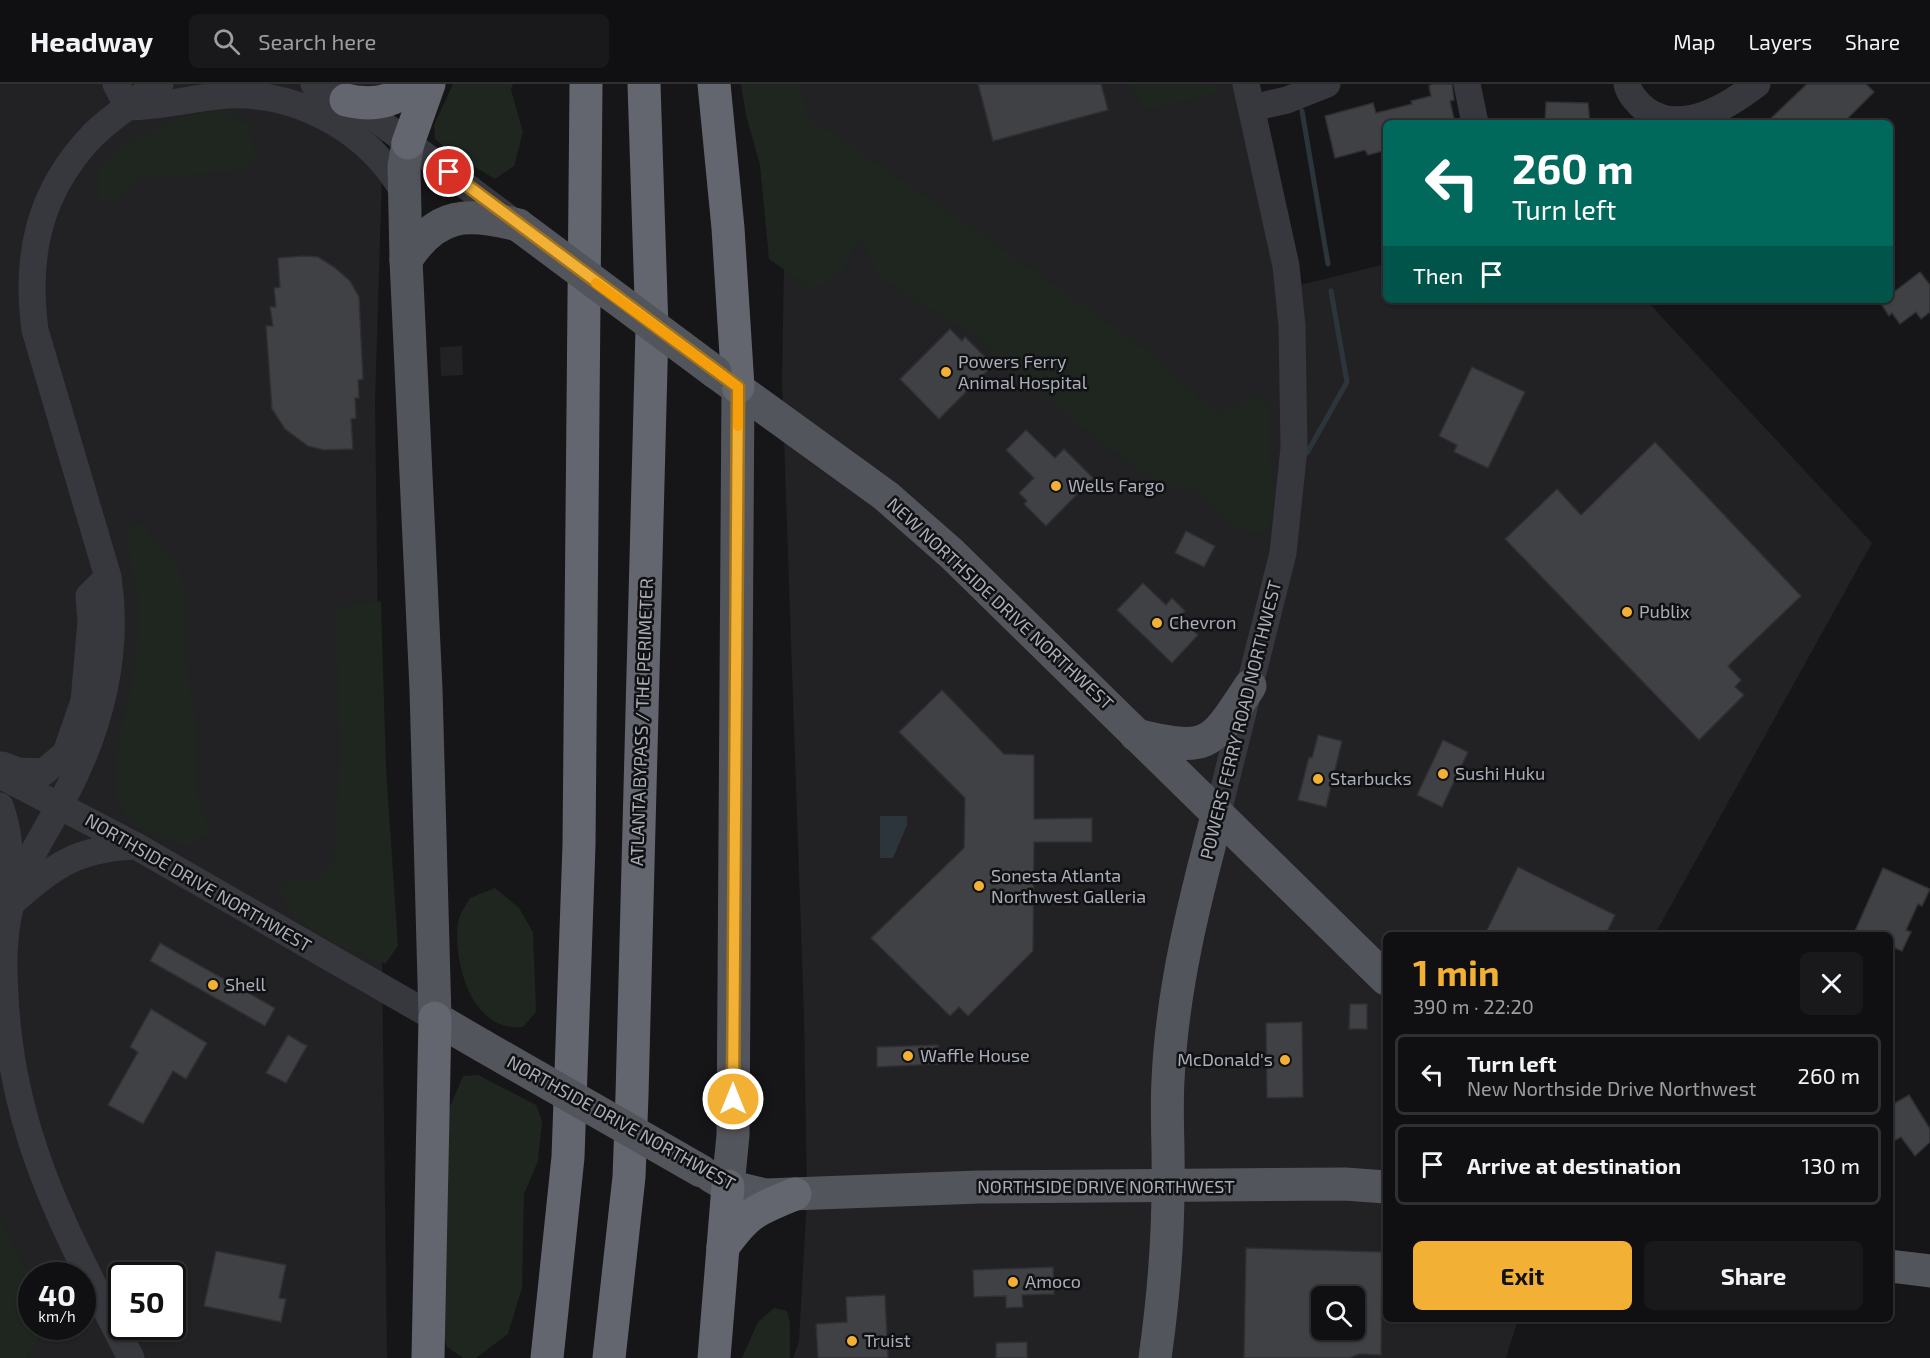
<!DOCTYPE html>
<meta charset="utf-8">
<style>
:root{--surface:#101012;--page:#19191b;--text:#f1f3f6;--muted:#9c9d9f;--line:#303032;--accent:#f2b134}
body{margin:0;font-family:"Exo 2",sans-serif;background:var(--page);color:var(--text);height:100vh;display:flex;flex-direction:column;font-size:22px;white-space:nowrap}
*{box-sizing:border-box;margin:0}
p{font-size:20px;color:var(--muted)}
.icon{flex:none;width:33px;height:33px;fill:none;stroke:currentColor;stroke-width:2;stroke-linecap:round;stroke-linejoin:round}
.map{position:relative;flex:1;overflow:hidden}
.sheet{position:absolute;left:1383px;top:848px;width:510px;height:390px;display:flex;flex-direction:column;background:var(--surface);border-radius:9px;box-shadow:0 2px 4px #0004,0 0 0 2px var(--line)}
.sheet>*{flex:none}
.guide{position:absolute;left:1383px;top:36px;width:510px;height:183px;border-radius:9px;box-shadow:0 2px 4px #0004,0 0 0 2px var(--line);background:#00695c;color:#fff;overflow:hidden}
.tools{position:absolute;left:1311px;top:1202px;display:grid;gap:12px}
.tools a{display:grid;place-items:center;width:54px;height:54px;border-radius:9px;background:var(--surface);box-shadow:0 2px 4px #0004,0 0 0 2px var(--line);font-size:30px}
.speed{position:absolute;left:18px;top:1178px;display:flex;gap:12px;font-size:30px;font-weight:700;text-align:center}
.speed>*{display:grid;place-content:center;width:78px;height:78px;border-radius:50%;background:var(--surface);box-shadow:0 2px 4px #0004,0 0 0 2px var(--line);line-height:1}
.speed small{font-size:15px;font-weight:400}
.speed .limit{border:3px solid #111;border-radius:9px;background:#fff;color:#111}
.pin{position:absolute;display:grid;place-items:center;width:51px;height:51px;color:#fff;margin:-26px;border:3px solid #fff;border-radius:50%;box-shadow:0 2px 6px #0007}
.me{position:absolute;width:66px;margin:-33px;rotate:0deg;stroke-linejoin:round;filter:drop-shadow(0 0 4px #0008)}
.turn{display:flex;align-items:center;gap:21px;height:126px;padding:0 30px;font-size:27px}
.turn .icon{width:78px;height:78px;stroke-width:2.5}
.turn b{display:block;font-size:42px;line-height:51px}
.then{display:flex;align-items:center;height:57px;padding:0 30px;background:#0003;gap:12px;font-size:22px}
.round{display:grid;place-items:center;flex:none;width:63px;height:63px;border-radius:9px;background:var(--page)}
.summary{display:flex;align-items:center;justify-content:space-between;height:102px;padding:0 30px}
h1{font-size:36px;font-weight:700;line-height:45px;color:var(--accent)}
.primary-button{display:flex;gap:12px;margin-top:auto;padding:12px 30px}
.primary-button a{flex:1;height:69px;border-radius:9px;background:var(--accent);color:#111;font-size:24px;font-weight:700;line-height:69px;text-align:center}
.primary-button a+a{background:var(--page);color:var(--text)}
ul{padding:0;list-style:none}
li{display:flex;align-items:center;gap:18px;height:81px;margin:0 12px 9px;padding:0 18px;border:3px solid var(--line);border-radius:9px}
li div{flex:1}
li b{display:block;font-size:22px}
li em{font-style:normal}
header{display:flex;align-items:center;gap:36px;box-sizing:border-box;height:84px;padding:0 30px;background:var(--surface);border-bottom:2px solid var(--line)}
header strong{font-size:28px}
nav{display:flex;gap:33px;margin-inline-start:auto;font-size:21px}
.search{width:420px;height:54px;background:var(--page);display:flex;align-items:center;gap:15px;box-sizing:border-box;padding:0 21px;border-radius:9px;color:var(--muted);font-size:22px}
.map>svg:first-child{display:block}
.built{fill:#222225;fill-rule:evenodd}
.green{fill:#1e261f}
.water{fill:#2c353c}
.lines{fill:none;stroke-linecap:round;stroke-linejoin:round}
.stream{stroke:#2c353c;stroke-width:5}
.building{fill:#404145;stroke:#303034;stroke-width:1.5;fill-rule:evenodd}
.minor{stroke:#37383d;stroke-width:27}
.major{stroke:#53555c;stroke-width:33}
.highway{stroke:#63666e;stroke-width:33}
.major-bridge{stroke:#53555c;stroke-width:33}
.route-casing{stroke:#9d7322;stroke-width:15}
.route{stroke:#f2b134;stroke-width:10}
.slow{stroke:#f59e0b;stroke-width:10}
.poi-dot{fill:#f2b134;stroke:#111113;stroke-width:2}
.labels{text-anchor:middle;stroke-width:5;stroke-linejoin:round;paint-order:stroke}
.poi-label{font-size:18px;fill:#a8adb8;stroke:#111113;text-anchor:start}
.street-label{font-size:18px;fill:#a8adb8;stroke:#111113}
</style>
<header>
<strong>Headway</strong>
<div class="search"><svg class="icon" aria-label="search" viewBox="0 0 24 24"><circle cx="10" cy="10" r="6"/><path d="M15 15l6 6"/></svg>Search here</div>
<nav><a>Map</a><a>Layers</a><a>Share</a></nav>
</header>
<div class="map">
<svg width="1930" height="1274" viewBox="0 0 1930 1274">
<rect width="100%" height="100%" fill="#161618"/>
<g class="built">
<path d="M0 0H390L384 28 375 317 387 1274H27L47 1242H82V1191H32L31 1194 0 1131ZM122 1191H172V1242H122Z"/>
<path d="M787 0H1239L1288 204 1386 180V216H1646L1872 459 1655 850H1386V1234L1518 1235 1506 1274H793L799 1257 807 1112 804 933 782 297ZM1322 1212H1354V1245H1322Z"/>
<path d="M462 262 463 291 441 292 440 263Z"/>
</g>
<g class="green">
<path d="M453 0H513L511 6 523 48 514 82 495 95 450 68 435 55 434 41Z"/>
<path d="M741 0H800L805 26 816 38 1056 202 1156 274 1218 331 1254 311 1271 320 1270 365 1275 413 1269 446C1237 455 1219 431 1202 408L1162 401 1133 382 1013 290 979 255 879 193 861 155C845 179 843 196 811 205L769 175 760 81 746 31Z"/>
<path d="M1128 0H1218L1221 8 1149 25 1142 20Z"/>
<path d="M224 25 248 41 257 74 245 86 162 93 139 92 112 119 99 116 97 89 122 62 180 33Z"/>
<path d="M140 438 180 487 187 518 185 572 196 640V710L210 749 190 762C165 755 134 749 121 723 104 688 128 627 133 592 136 571 140 536 138 514 136 495 129 475 126 456L127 446Z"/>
<path d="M381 517 386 684 398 862 385 880 332 858 297 836 279 808C290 791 300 792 319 795L333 781 340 673 335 523Z"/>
<path d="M495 804 519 824 533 848 536 928 523 943C472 949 453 880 458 839 459 831 466 821 470 814Z"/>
<path d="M478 991 536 1021 542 1037 538 1077 524 1110 522 1204 508 1250 476 1274H463L447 1263 441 1244 446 1032 463 992Z"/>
<path d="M0 1131 31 1194 32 1242H47L27 1274H0Z"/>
<path d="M774 1224 787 1227 790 1239V1274H742L758 1238Z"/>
</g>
<path class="water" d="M880 732H907V741L893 774H880Z"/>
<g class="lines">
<g class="stream">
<path d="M1302 27 1328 180"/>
<path d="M1307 369 1347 298 1331 207"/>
</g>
</g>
<g class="building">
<path d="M978 0H1101L1108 26 993 57Z"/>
<path d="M1432 0H1452L1454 16 1450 17 1455 39H1386V66L1368 71 1365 66 1335 74 1325 32 1373 19 1376 29 1412 20 1411 17 1431 12 1429 2Z"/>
<path d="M1807 0H1866L1874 8 1843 39H1766Z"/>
<path d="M1546 18 1588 19 1590 39H1545Z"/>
<path d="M303 172 318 173 334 183 350 197 359 213 363 295 358 296 359 314H355L356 334 351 335 353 365 324 366 308 362 285 345 272 325 266 242H273L270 223H276L274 204 280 203 278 174Z"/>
<path d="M1920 188 1930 201V228L1921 235 1916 228 1900 240 1892 229 1889 232 1880 218 1890 216V211Z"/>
<path d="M950 245 962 257 965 253 993 281 939 335 900 295Z"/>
<path d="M1472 283 1525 308 1488 384 1454 368 1457 361 1439 352Z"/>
<path d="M1026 346 1055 374 1064 365 1093 394 1046 442 1024 420 1027 417 1019 409 1034 394 1006 366Z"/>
<path d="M1655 358 1801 512 1728 582 1741 596 1735 603 1744 611 1699 656 1505 455 1557 405 1581 431Z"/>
<path d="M1186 447 1215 462 1204 483 1175 469Z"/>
<path d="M1143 499 1166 521 1172 514 1185 527 1179 533 1198 551 1172 579 1117 526Z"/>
<path d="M942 606 1004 670 1034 671V735L1092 734V758H1034L1033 867 968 932 959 923 950 932 871 854 964 764 965 714 899 648Z"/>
<path d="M1318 651 1342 657 1326 723 1298 716 1309 673 1312 674Z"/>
<path d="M1443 656 1468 668 1442 723 1417 711Z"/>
<path d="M1518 783 1615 831 1606 850H1485Z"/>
<path d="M1883 784 1930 805 1922 822 1918 820 1906 846 1911 848 1902 867 1890 862V850H1864L1855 847Z"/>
<path d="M160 859 275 924 265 942 150 877Z"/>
<path d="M1350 920H1367V945H1349Z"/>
<path d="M151 925 207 959 186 995 173 987 143 1040 108 1021 138 968 130 963Z"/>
<path d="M1302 938 1303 1013 1267 1014 1266 939Z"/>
<path d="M288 951 307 962 286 999 266 989Z"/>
<path d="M938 961 939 980 877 983V963Z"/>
<path d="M1909 1011 1930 1045V1058L1915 1072 1901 1053 1890 1059V1022Z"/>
<path d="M1246 1164 1382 1168 1381 1271 1360 1270 1349 1274H1244ZM1322 1212H1354V1245H1322Z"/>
<path d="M216 1167 286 1181 279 1214 286 1215 281 1238 204 1222Z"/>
<path d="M1053 1183 1054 1210 1022 1211 1023 1223 1006 1224V1212L974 1213 973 1186Z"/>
<path d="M885 1211 888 1274H818L816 1240 847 1238 846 1213Z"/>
<path d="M1027 1258V1274H996V1259Z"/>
</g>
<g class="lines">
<g class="minor">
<path d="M116 0 128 23"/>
<path d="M314 0 368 29 518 141"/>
<path d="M1467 0 1475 39"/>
<path d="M1627 0C1629 10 1638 20 1646 26 1682 51 1727 23 1757 0"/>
<path d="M128 23C163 23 195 13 229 11 300 8 372 49 405 111"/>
<path d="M1252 24 1287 16 1327 0"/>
<path d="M2 681 18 687 44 688 66 669 84 617 91 538 89 512 108 493"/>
<path d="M0 691 136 762 435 934"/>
<path d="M0 722C11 751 10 780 10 810"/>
<path d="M1217 732 1283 469 1294 364 1292 242 1286 182 1246 0"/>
<path d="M14 817C55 780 80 764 136 762"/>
<path d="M131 1274C68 1152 11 1052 5 910 3 881 3 849 11 820 22 784 43 752 61 719 99 649 120 573 108 493L35 246C25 171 39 107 93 51 110 34 131 21 150 5L160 0"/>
</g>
<g class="major">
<path d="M408 59 404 82 406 176 426 605 435 934 483 962"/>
<path d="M406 176C437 128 467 128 518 141"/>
<path d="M715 288 886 412 952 470 1386 895"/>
<path d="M1136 651C1209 668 1210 663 1250 602"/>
<path d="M711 1092 728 1102 765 1111 979 1103 1345 1100 1386 1103"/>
<path d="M728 1102 733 1051 738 303"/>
<path d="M1890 1182 1930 1187"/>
<path d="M1155 1274C1163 1217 1168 1159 1168 1101 1169 1066 1166 1031 1168 996 1172 906 1194 819 1217 732"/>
</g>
<g class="highway">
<path d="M714 0 728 144 738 303"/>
<path d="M346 16C371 22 395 19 413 0"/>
<path d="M408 59 429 0"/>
<path d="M723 1163C748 1128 756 1126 795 1110"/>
<path d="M428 1274 435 934"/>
<path d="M547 1274 568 1073 579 761 586 0"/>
<path d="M609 1274 629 1093 632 1011 652 245 644 0"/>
<path d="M714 1274 728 1102"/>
</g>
<g class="major-bridge">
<path d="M518 141 715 288"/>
<path d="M483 962 701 1087"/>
</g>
</g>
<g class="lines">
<g class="route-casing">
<path id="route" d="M449 88 738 303 733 1015"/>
</g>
<use href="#route" class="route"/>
<path class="slow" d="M596 199 738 303V342"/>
</g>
<g class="poi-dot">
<circle cx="946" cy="288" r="6"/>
<circle cx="1056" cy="402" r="6"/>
<circle cx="1627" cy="528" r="6"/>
<circle cx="1157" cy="539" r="6"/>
<circle cx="1443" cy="690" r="6"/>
<circle cx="1318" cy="695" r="6"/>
<circle cx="979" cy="802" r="6"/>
<circle cx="213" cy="901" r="6"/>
<circle cx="908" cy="972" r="6"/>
<circle cx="1285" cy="976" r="6"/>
<circle cx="1013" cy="1198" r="6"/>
<circle cx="852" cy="1257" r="6"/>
</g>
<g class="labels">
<g class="poi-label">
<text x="958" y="284">Powers Ferry<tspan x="958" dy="21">Animal Hospital</tspan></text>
<text x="1068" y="408">Wells Fargo</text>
<text x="1639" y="534">Publix</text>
<text x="1169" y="545">Chevron</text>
<text x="1455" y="696">Sushi Huku</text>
<text x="1330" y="701">Starbucks</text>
<text x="991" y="798">Sonesta Atlanta<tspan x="991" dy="21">Northwest Galleria</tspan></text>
<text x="225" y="907">Shell</text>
<text x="920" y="978">Waffle House</text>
<text x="1273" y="982" text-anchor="end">McDonald's</text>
<text x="1025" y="1204">Amoco</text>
<text x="864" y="1263">Truist</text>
</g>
<g class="street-label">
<text transform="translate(1000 520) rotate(43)" y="6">NEW NORTHSIDE DRIVE NORTHWEST</text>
<text transform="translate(1241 636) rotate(-76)" y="6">POWERS FERRY ROAD NORTHWEST</text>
<text transform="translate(642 638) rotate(-88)" y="6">ATLANTA BYPASS / THE PERIMETER</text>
<text transform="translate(198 799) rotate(30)" y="6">NORTHSIDE DRIVE NORTHWEST</text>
<text transform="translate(621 1039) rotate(29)" y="6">NORTHSIDE DRIVE NORTHWEST</text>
<text x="1106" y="1109">NORTHSIDE DRIVE NORTHWEST</text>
</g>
</g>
</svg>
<div class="tools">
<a><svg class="icon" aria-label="search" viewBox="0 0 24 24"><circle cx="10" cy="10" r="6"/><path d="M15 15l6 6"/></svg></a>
</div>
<div class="speed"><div>40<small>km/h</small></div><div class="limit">50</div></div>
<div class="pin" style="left:449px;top:88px;background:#d93025"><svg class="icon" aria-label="arrive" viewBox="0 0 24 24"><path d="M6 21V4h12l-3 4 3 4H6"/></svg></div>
<svg class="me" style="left:733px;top:1015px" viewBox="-20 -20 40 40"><circle r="17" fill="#f2b134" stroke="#fff" stroke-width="3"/><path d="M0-11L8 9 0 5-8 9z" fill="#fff"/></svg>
<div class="guide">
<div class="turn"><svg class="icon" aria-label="left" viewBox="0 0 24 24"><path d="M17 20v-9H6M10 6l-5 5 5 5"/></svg><div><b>260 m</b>Turn left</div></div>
<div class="then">Then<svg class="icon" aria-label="arrive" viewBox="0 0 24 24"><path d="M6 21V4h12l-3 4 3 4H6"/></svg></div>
</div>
<section class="sheet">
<div class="summary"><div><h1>1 min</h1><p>390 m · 22:20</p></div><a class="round"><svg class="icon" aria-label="close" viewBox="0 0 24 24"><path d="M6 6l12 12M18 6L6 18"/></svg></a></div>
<ul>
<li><svg class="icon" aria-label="left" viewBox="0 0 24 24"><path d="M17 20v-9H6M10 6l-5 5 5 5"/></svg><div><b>Turn left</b><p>New Northside Drive Northwest</p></div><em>260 m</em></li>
<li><svg class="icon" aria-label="arrive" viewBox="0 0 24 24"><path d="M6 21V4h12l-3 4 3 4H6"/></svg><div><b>Arrive at destination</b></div><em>130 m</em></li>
</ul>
<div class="primary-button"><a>Exit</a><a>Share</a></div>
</section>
</div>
